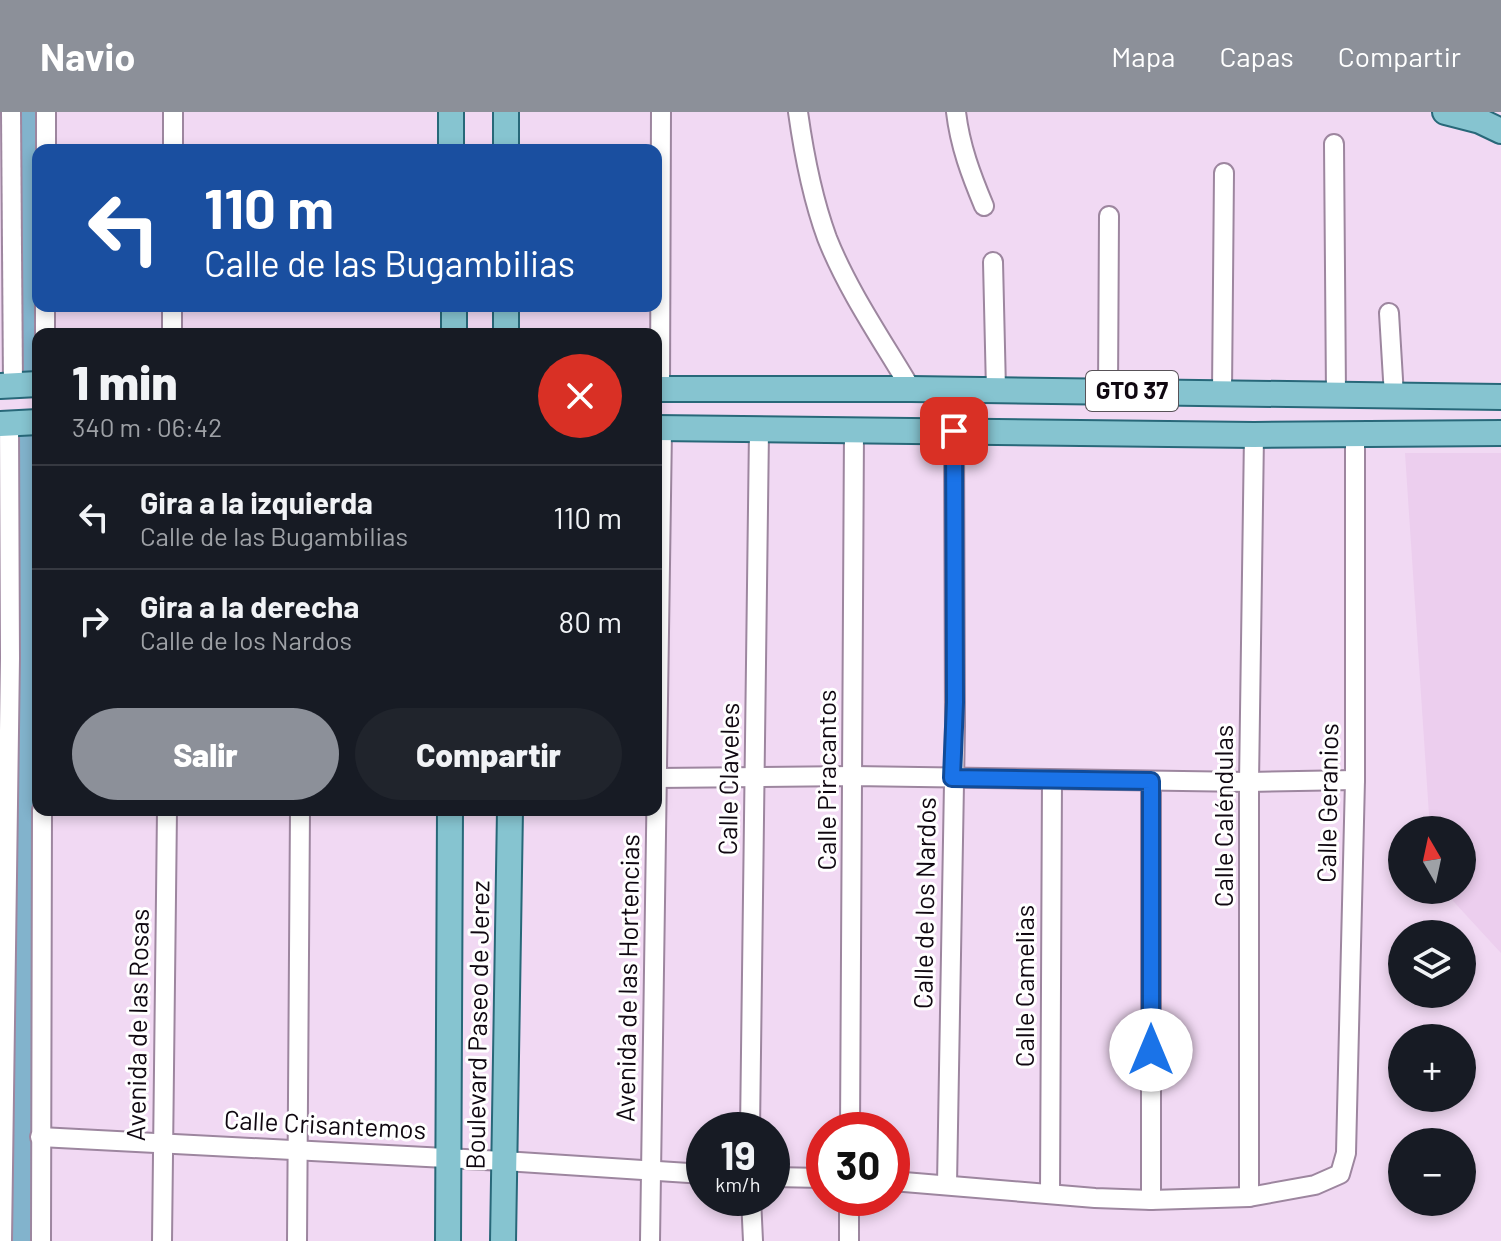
<!DOCTYPE html>
<html lang="es">
<meta charset="utf-8">
<style>
:root{--surface:#171b24;--page:#20242c;--text:#f1f3f6;--muted:#9ea1a6;--line:#363941;--accent:#8c9099}
body{margin:0;font-family:Barlow,sans-serif;background:var(--page);color:var(--text);height:100vh;display:flex;flex-direction:column;font-size:30px;white-space:nowrap}
*{box-sizing:border-box;margin:0}
p{font-size:26px;color:var(--muted)}
.icon{flex:none;width:44px;height:44px;fill:none;stroke:currentColor;stroke-width:2;stroke-linecap:round;stroke-linejoin:round}
.map{position:relative;flex:1;overflow:hidden}
.drawer{position:absolute;left:32px;top:216px;width:630px;height:488px;display:flex;flex-direction:column;background:var(--surface);border-radius:16px;box-shadow:0 4px 12px #0003}
.drawer>*{flex:none}
.guide{position:absolute;left:32px;top:32px;width:630px;height:168px;border-radius:16px;box-shadow:0 4px 12px #0003;background:#1a4fa0;color:#fff;overflow:hidden}
.needle{width:52px;rotate:351deg}
.buttons{position:absolute;left:1388px;top:704px;display:grid;gap:16px}
.buttons a{display:grid;place-items:center;width:88px;height:88px;border-radius:50%;background:var(--surface);box-shadow:0 4px 12px #0003;font-size:40px}
.speed{position:absolute;left:686px;top:1000px;display:flex;gap:16px;font-size:40px;font-weight:700;text-align:center}
.speed>*{display:grid;place-content:center;width:104px;height:104px;border-radius:50%;background:var(--surface);box-shadow:0 4px 12px #0003;line-height:1}
.speed small{font-size:20px;font-weight:400}
.speed .limit{border:12px solid #d22;background:#fff;color:#111}
.pin{position:absolute;display:grid;place-items:center;width:68px;height:68px;color:#fff;margin:-34px;border-radius:16px;box-shadow:0 4px 12px #0006}
.me{position:absolute;width:88px;margin:-44px;rotate:0deg;stroke-linejoin:round;filter:drop-shadow(0 0 6px #0008)}
.turn{display:flex;align-items:center;gap:28px;height:168px;padding:0 40px;font-size:36px}
.turn .icon{width:104px;height:104px;stroke-width:2.5}
.turn b{display:block;font-size:56px;line-height:68px}
.round{display:grid;place-items:center;flex:none;width:84px;height:84px;border-radius:42px;background:var(--page)}
.overview{display:flex;align-items:center;justify-content:space-between;height:136px;padding:0 40px}
h1{font-size:48px;font-weight:800;line-height:60px}
.button{display:flex;gap:16px;margin-top:auto;padding:16px 40px}
.button a{flex:1;height:92px;border-radius:48px;background:var(--accent);color:#fff;font-size:32px;font-weight:800;line-height:92px;text-align:center}
.button a+a{background:var(--page);color:var(--text)}
ul{padding:0;list-style:none}
li{display:flex;align-items:center;gap:24px;height:104px;padding:0 40px;border-top:2px solid var(--line)}
li div{flex:1}
li b{display:block;font-size:30px}
li em{font-style:normal}
header{display:flex;align-items:center;gap:48px;box-sizing:border-box;height:112px;padding:0 40px;background:var(--accent);color:#fff}
header strong{font-size:38px}
nav{display:flex;gap:44px;margin-inline-start:auto;font-size:28px}
.map>svg:first-child{display:block}
.built{fill:#ecceee}
.lines{fill:none;stroke-linecap:round;stroke-linejoin:round}
.river{stroke:#82b3cc;stroke-width:28}
.minor-casing{stroke:#9d869f;stroke-width:22}
.major-casing{stroke:#286879;stroke-width:28}
.minor{stroke:#fff;stroke-width:18}
.major{stroke:#86c4d0;stroke-width:24}
.route-casing{stroke:#114b97;stroke-width:20}
.route{stroke:#1a73e8;stroke-width:14}
.labels{text-anchor:middle;stroke-width:6;stroke-linejoin:round;paint-order:stroke}
.shield{fill:#fff;stroke:#585258;stroke-width:2}
.shield-label{font-size:24px;font-weight:bold;fill:#100811}
.street-label{font-size:26px;fill:#100811;stroke:#fff}
</style>
<header>
<strong>Navio</strong>
<nav><a>Mapa</a><a>Capas</a><a>Compartir</a></nav>
</header>
<div class="map">
<svg width="1501" height="1129" viewBox="0 0 1501 1129">
<rect width="100%" height="100%" fill="#f1d9f3"/>
<path class="built" d="M1405 341H1501V841L1443 778H1462V718H1430Z"/>
<g class="lines">
<g class="river">
<path d="M27 256 29 0"/>
<path d="M22 1129 26 327"/>
</g>
<g class="minor-casing">
<g id="minor">
<path d="M11 0 13 273"/>
<path d="M798 0C804 43 812 85 827 126 848 179 882 228 911 277"/>
<path d="M956 0C960 34 971 63 984 94"/>
<path d="M1334 32 1336 282"/>
<path d="M46 38V0"/>
<path d="M173 38V0"/>
<path d="M993 150 996 278"/>
<path d="M1389 201 1394 284"/>
<path d="M45 222V194"/>
<path d="M172 222V194"/>
<path d="M660 277 661 0"/>
<path d="M1108 279 1109 104"/>
<path d="M1222 280 1224 61"/>
<path d="M656 666 853 664 1249 670 1355 668"/>
<path d="M1151 669V1088"/>
<path d="M750 1018 759 318"/>
<path d="M850 1018 854 318"/>
<path d="M40 1025 503 1049 704 1062"/>
<path d="M772 1065 824 1066"/>
<path d="M892 1069 1095 1086 1151 1088 1249 1085 1315 1073 1340 1062 1346 1041 1355 668V320"/>
<path d="M947 1072 955 614 954 319"/>
<path d="M1050 1081 1052 668"/>
<path d="M1249 1085V670L1254 323"/>
<path d="M751 1086 753 1129"/>
<path d="M2 1129 10 546 9 311"/>
<path d="M41 1129 42 698"/>
<path d="M162 1129 167 698"/>
<path d="M297 1129 300 698"/>
<path d="M650 1129 662 317"/>
<path d="M849 1129V1086"/>
</g>
</g>
<g class="major-casing">
<g id="major">
<path d="M451 0V38"/>
<path d="M506 0V38"/>
<path d="M1445 0 1480 9 1501 19"/>
<path d="M454 194V222"/>
<path d="M506 222V194"/>
<path d="M0 274 38 272"/>
<path d="M656 277H911L1501 285"/>
<path d="M0 312 38 310"/>
<path d="M656 316 1254 323 1501 321"/>
<path d="M448 1129 450 698"/>
<path d="M503 1129 510 698"/>
</g>
</g>
<use href="#minor" class="minor"/>
<use href="#major" class="major"/>
</g>
<g class="lines">
<g class="route-casing">
<path id="route" d="M954 319 955 590 952 666 1151 669V938"/>
</g>
<use href="#route" class="route"/>
</g>
<g class="labels">
<rect class="shield" x="1086" y="259" width="92" height="40" rx="6"/>
<g class="shield-label">
<text x="1132" y="287">GTO 37</text>
</g>
<g class="street-label">
<text transform="translate(729 667) rotate(-89)" y="9">Calle Claveles</text>
<text transform="translate(827 668) rotate(-90)" y="9">Calle Piracantos</text>
<text transform="translate(1328 691) rotate(-89)" y="9">Calle Geranios</text>
<text transform="translate(1224 704) rotate(-90)" y="9">Calle Caléndulas</text>
<text transform="translate(925 791) rotate(-89)" y="9">Calle de los Nardos</text>
<text transform="translate(628 866) rotate(-89)" y="9">Avenida de las Hortencias</text>
<text transform="translate(1025 874) rotate(-90)" y="9">Calle Camelias</text>
<text transform="translate(138 913) rotate(-89)" y="9">Avenida de las Rosas</text>
<text transform="translate(478 913) rotate(-89)" y="9">Boulevard Paseo de Jerez</text>
<text transform="translate(325 1013) rotate(3)" y="9">Calle Crisantemos</text>
</g>
</g>
</svg>
<div class="buttons">
<a><svg class="needle" viewBox="-14 -14 28 28"><path d="M0-13l5 13h-10z" fill="#e53935"/><path d="M0 13l5-13h-10z" fill="#9ea1a6"/></svg></a>
<a><svg class="icon" aria-label="layers" viewBox="0 0 24 24"><path d="M12 4l9 5-9 5-9-5zM3 14l9 5 9-5"/></svg></a>
<a>+</a>
<a>−</a>
</div>
<div class="speed"><div>19<small>km/h</small></div><div class="limit">30</div></div>
<div class="pin" style="left:954px;top:319px;background:#d93025"><svg class="icon" aria-label="arrive" viewBox="0 0 24 24"><path d="M6 21V4h12l-3 4 3 4H6"/></svg></div>
<svg class="me" style="left:1151px;top:938px" viewBox="-20 -20 40 40"><circle r="19" fill="#fff"/><path d="M0-13L10 11 0 6-10 11z" fill="#1a73e8"/></svg>
<div class="guide">
<div class="turn"><svg class="icon" aria-label="left" viewBox="0 0 24 24"><path d="M17 20v-9H6M10 6l-5 5 5 5"/></svg><div><b>110 m</b>Calle de las Bugambilias</div></div>
</div>
<section class="drawer">
<div class="overview"><div><h1>1 min</h1><p>340 m · 06:42</p></div><a class="round" style="background:#d93025;color:#fff"><svg class="icon" aria-label="close" viewBox="0 0 24 24"><path d="M6 6l12 12M18 6L6 18"/></svg></a></div>
<ul>
<li><svg class="icon" aria-label="left" viewBox="0 0 24 24"><path d="M17 20v-9H6M10 6l-5 5 5 5"/></svg><div><b>Gira a la izquierda</b><p>Calle de las Bugambilias</p></div><em>110 m</em></li>
<li><svg class="icon" aria-label="right" viewBox="0 0 24 24"><path d="M7 20v-9h11M14 6l5 5-5 5"/></svg><div><b>Gira a la derecha</b><p>Calle de los Nardos</p></div><em>80 m</em></li>
</ul>
<div class="button"><a>Salir</a><a>Compartir</a></div>
</section>
</div>
